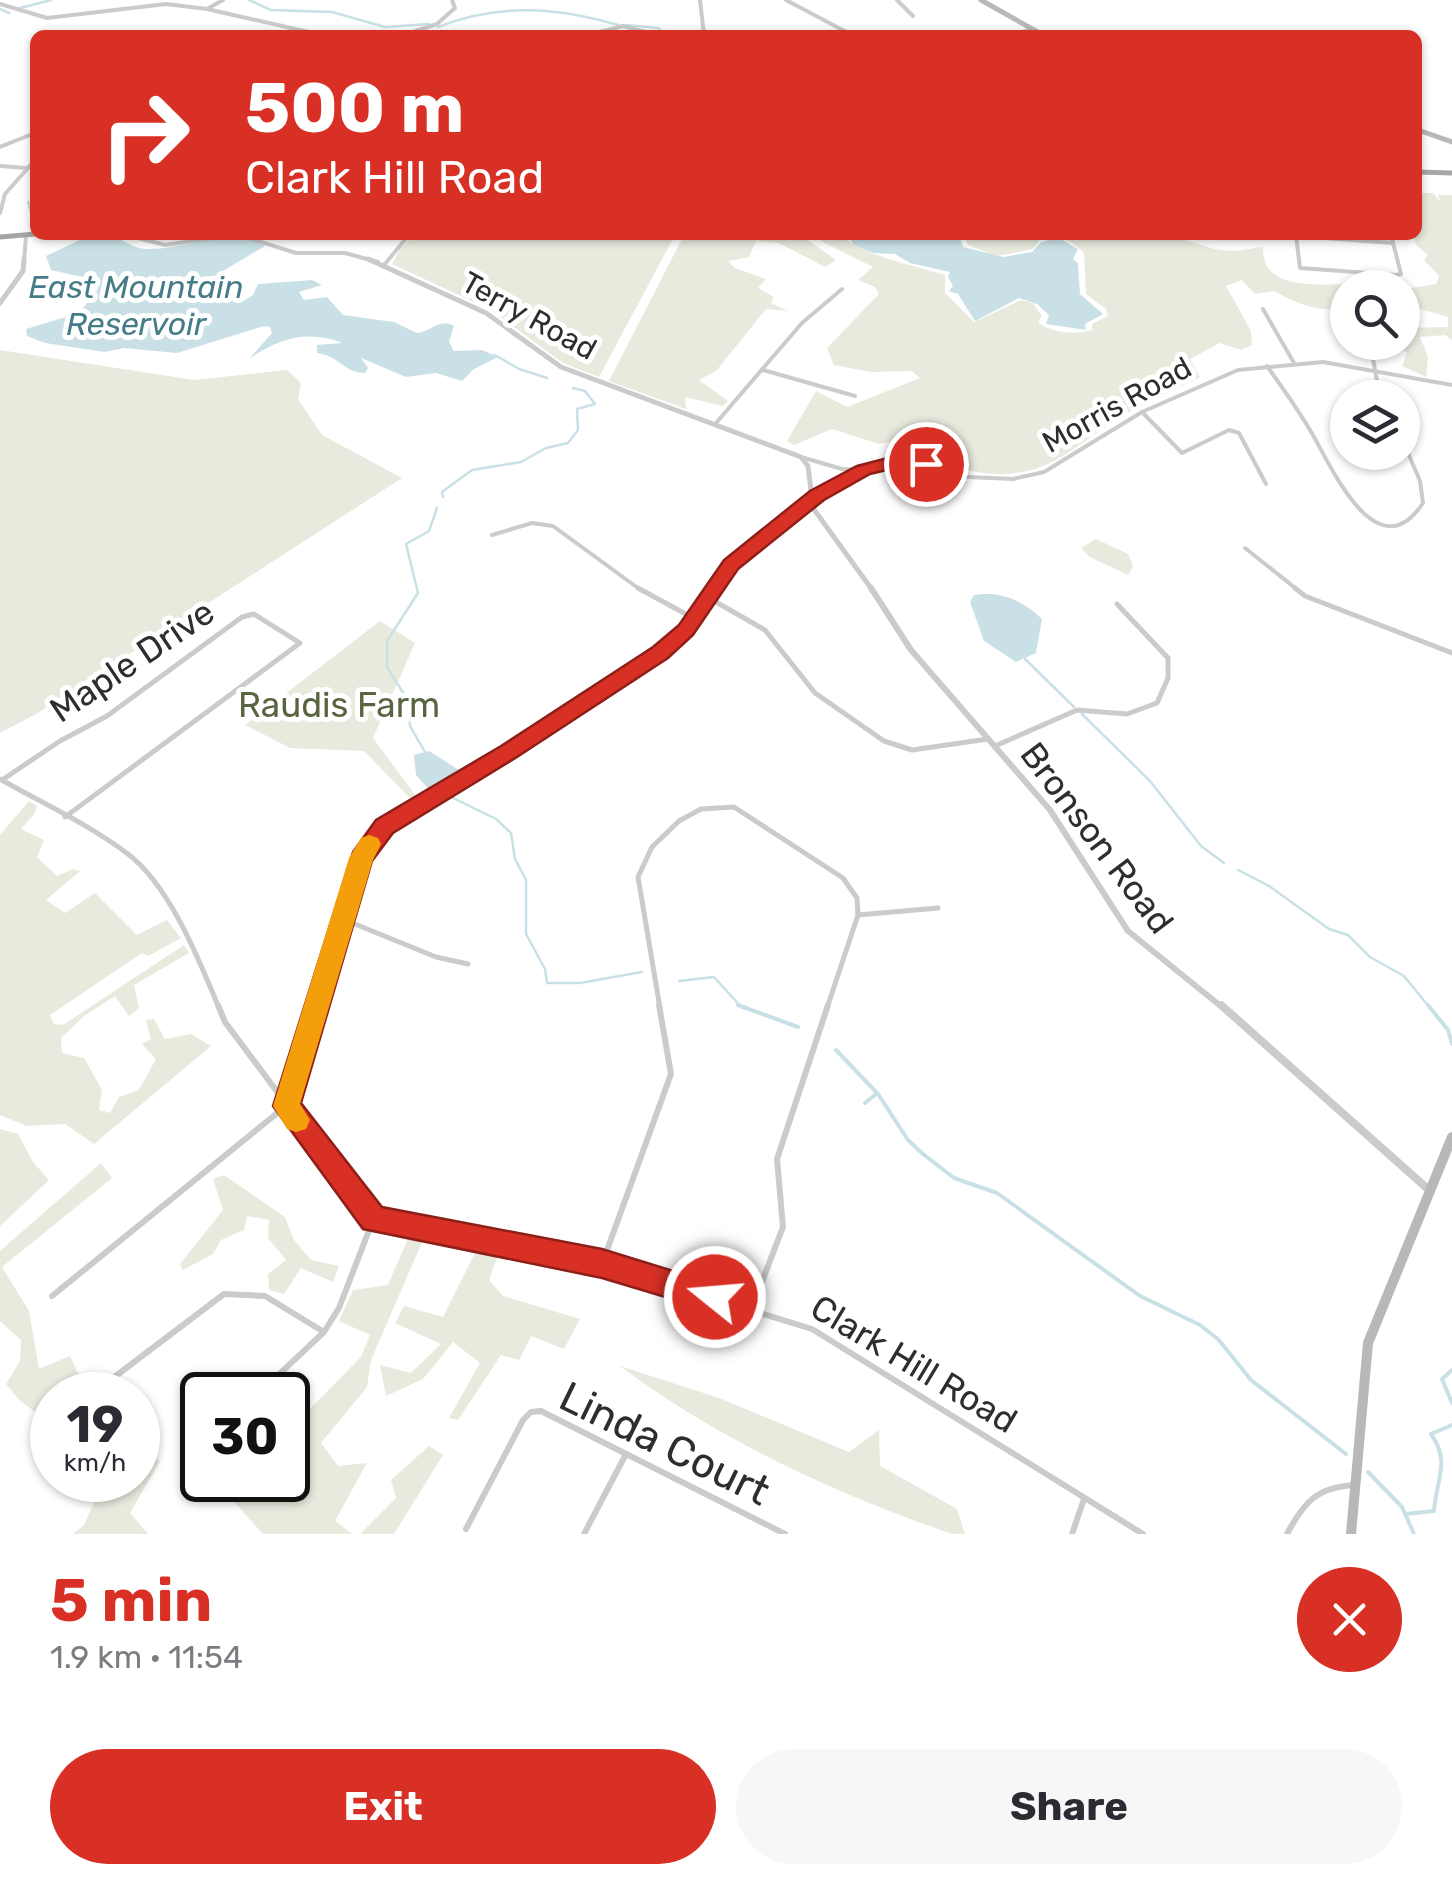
<!DOCTYPE html>
<meta charset="utf-8">
<style>
:root{--surface:#fff;--page:#f7f7f7;--text:#2b2b33;--muted:#7c7c81;--accent:#d93025}
body{margin:0;font-family:Rubik,sans-serif;background:var(--page);color:var(--text);height:100vh;display:flex;flex-direction:column;font-size:38px;white-space:nowrap}
*{box-sizing:border-box;margin:0}
p{font-size:32px;color:var(--muted)}
.icon{flex:none;width:55px;height:55px;fill:none;stroke:currentColor;stroke-width:2;stroke-linecap:round;stroke-linejoin:round}
.map{position:relative;height:1534px;overflow:hidden}
.sheet{display:flex;flex-direction:column;background:var(--surface);flex:1}
.sheet>*{flex:none}
.banner{position:absolute;left:30px;top:30px;width:1392px;height:210px;border-radius:15px;box-shadow:0 2px 8px #0004;background:#d93025;color:#fff;overflow:hidden}
.controls{position:absolute;left:1330px;top:270px;display:grid;gap:20px}
.controls a{display:grid;place-items:center;width:90px;height:90px;border-radius:50%;background:var(--surface);box-shadow:0 2px 8px #0004;font-size:50px}
.speed{position:absolute;left:30px;top:1372px;display:flex;gap:20px;font-size:50px;font-weight:700;text-align:center}
.speed>*{display:grid;place-content:center;width:130px;height:130px;border-radius:50%;background:var(--surface);box-shadow:0 2px 8px #0004;line-height:1}
.speed small{font-size:25px;font-weight:400}
.speed .limit{border:5px solid #111;border-radius:15px;background:#fff;color:#111}
.pin{position:absolute;display:grid;place-items:center;width:85px;height:85px;color:#fff;margin:-42px;border:5px solid #fff;border-radius:50%;box-shadow:0 2px 10px #0007}
.me{position:absolute;width:110px;margin:-55px;rotate:287deg;stroke-linejoin:round;filter:drop-shadow(0 0 8px #0008)}
.turn{display:flex;align-items:center;gap:35px;height:210px;padding:0 50px;font-size:45px}
.turn .icon{width:130px;height:130px;stroke-width:2.5}
.turn b{display:block;font-size:70px;line-height:85px}
.round{display:grid;place-items:center;flex:none;width:105px;height:105px;border-radius:52px;background:var(--page)}
.overview{display:flex;align-items:center;justify-content:space-between;height:170px;padding:0 50px}
h1{font-size:60px;font-weight:700;line-height:75px;color:var(--accent)}
.cta{display:flex;gap:20px;margin-top:auto;padding:20px 50px}
.cta a{flex:1;height:115px;border-radius:60px;background:var(--accent);color:#fff;font-size:40px;font-weight:700;line-height:115px;text-align:center}
.cta a+a{background:var(--page);color:var(--text)}
.map>svg:first-child{display:block}
.green{fill:#e7eadd}
.water{fill:#c9e1e6}
.lines{fill:none;stroke-linecap:round;stroke-linejoin:round}
.stream-far1{stroke:#c9e1e6;stroke-width:2.5}
.stream{stroke:#c9e1e6;stroke-width:4}
.minor-far2{stroke:#cbcbcb;stroke-width:4}
.minor-far1{stroke:#cbcbcb;stroke-width:5}
.minor{stroke:#cbcbcb;stroke-width:6}
.tertiary-far3{stroke:#cbcbcb;stroke-width:4}
.tertiary-far2{stroke:#cbcbcb;stroke-width:5}
.tertiary-far1{stroke:#cbcbcb;stroke-width:6}
.tertiary{stroke:#cbcbcb;stroke-width:8}
.secondary-far1{stroke:#b8b8b8;stroke-width:5}
.secondary{stroke:#b8b8b8;stroke-width:10}
.primary{stroke:#a6a6a6;stroke-width:5}
.route{fill:#d93025;stroke:#8d1f18;stroke-width:2.5}
.slow{fill:#f59e0b}
.labels{text-anchor:middle;stroke-width:10;stroke-linejoin:round;paint-order:stroke}
.far-street-label{font-size:30px;fill:#2e2e2e;stroke:#fff}
.far-water-label{font-size:32px;font-style:italic;fill:#457c87;stroke:#fff}
.street-label{font-size:35px;fill:#2e2e2e;stroke:#fff}
.park-label{font-size:35px;fill:#596540;stroke:#fff}
.near-street-label{font-size:42px;fill:#2e2e2e;stroke:#fff}
</style>
<div class="map">
<svg width="1452" height="1534" viewBox="0 0 1452 1534">
<rect width="100%" height="100%" fill="#fff"/>
<g class="green">
<path d="M1418 193H1433L1441 203 1438 195H1452V340L1445 335 1420 337 1428 357 1426 377 1402 366 1407 352 1399 350 1396 343 1402 342 1403 328 1448 327V317L1403 304 1405 289 1436 284 1439 276 1424 260 1428 255 1416 245 1413 235H1418Z"/>
<path d="M415 235H675L599 377 563 363 491 310 392 264 400 249Z"/>
<path d="M684 235H842C857 254 919 267 945 275V293L974 322 1021 300 1033 303 1042 316 1038 322C1050 333 1076 335 1092 330V324L1108 316 1106 309 1086 294 1084 253C1069 238 1061 235 1041 238L1033 249 997 256 968 245 964 235H1169L1214 249 1234 251 1263 247C1261 302 1345 277 1380 287L1348 288 1347 306C1322 315 1296 303 1274 291L1255 294 1242 280 1226 286 1251 331 1252 345 1241 350 1220 343 1190 359 1200 377C1175 390 1149 401 1124 415 1100 429 1078 448 1054 461 1009 485 947 475 913 438L879 444 832 429 794 445 787 441 816 391 847 407 920 378 912 371 871 372 834 365 827 348 879 294 875 287 858 280 873 267 811 236 806 239 836 260 825 267 779 243 756 241 749 257 728 261 735 268 766 279 758 288 774 297 771 303 788 311 766 309 716 371 699 380 728 401 723 406 685 397 686 409 609 381Z"/>
<path d="M0 350 194 380 287 370 301 383 298 399 322 435 402 478 36 714 0 733Z"/>
<path d="M1096 539 1128 554 1133 566 1128 575 1090 557 1081 548Z"/>
<path d="M380 621 415 643 373 738 419 800 415 803 364 751 290 748 245 725Z"/>
<path d="M29 801 37 806 35 813 21 829 44 840 37 857 57 876 73 869 80 871 46 900 65 913 95 893 137 935 167 920 181 938 148 956 142 953 50 1015 54 1024 63 1025 184 945 189 953 134 985 139 1008 129 1016 115 996 84 1016 61 1038 62 1053 84 1058 102 1090 99 1110 110 1113 119 1097 139 1090 156 1059 142 1044 151 1039 146 1020 154 1019 165 1039 191 1034 211 1046 94 1144 65 1124 27 1126 0 1115V835Z"/>
<path d="M0 1129 18 1134 33 1162 49 1180 0 1226Z"/>
<path d="M101 1163 112 1178 2 1267 29 1311 39 1369 70 1356 88 1395H52V1424L19 1400 6 1384 20 1361 21 1340 0 1321V1251Z"/>
<path d="M224 1175 285 1217 294 1240 311 1260 339 1266 333 1282 301 1268 284 1294 269 1290 268 1274 286 1260 268 1238 269 1220 247 1216 244 1230 221 1240 213 1254 183 1270 180 1264 223 1210 213 1179Z"/>
<path d="M410 1234 423 1240 371 1360 367 1387 321 1443 338 1466 367 1463 335 1521 352 1534H263L226 1493 239 1480H288V1431L361 1357 370 1335 339 1321 353 1290 388 1285Z"/>
<path d="M478 1247 500 1249 489 1280 503 1296 580 1319 564 1349 531 1336 519 1360 501 1355 458 1420 449 1418 480 1363 453 1342 423 1379 386 1396 380 1365 411 1373 441 1344 395 1323 404 1306 443 1317Z"/>
<path d="M620 1366 719 1398 849 1452 879 1430 880 1466 957 1509 965 1534H952C835 1493 720 1441 620 1366Z"/>
<path d="M138 1445 160 1461 130 1513 148 1534H73L84 1525 104 1480H138Z"/>
<path d="M429 1446 443 1455 394 1534H360L396 1498 391 1480Z"/>
</g>
<g class="water">
<path d="M104 235C121 235 129 249 148 249 185 250 233 225 265 246L179 297 223 293 243 301 253 295 258 284 312 280 322 285 299 292 304 300 327 297 343 315 394 322 417 333C430 332 440 317 454 326L449 342 454 351 482 350 498 357 474 369 462 381 436 373 406 377 361 358 368 368 365 373C346 374 338 355 317 353V345L342 343C308 329 277 339 249 359L272 333 270 327 264 326 177 353 124 348 105 352 45 343 27 336 26 329 79 313 98 289 91 279 51 270 46 256 86 237Z"/>
<path d="M848 235H959L963 247 1004 257 1032 252 1040 243 1057 237 1078 249 1073 259 1078 263 1080 294 1103 314 1085 324 1086 330 1046 324 1049 315 1037 304 1019 298 975 321 958 294 949 291 953 286 948 277 950 272 910 263 895 254 873 253 854 245Z"/>
<path d="M974 595C1001 591 1022 600 1042 619L1036 653 1016 662 984 641 970 602Z"/>
<path d="M429 751 462 772 431 792 416 775 414 755Z"/>
</g>
<g class="lines">
<g class="stream-far1">
<path d="M249 0 271 10 332 12 385 27 429 24"/>
<path d="M20 8 51 0"/>
<path d="M0 9 9 13"/>
<path d="M626 25 658 28 665 35"/>
<path d="M438 27C499 3 556 7 618 25"/>
<path d="M28 202 35 223"/>
<path d="M495 355 519 369 547 378"/>
<path d="M443 497 442 492 472 470 521 462 546 448 568 443 578 430 577 409 595 404 585 391 573 388"/>
<path d="M1025 659 1074 707"/>
<path d="M1082 714 1150 781 1201 846 1224 863"/>
<path d="M425 752 410 726 409 702 387 667V641L418 593 406 544 429 531 437 508"/>
<path d="M445 794 496 819 511 833 515 859 526 880V934L545 969 547 983H580L642 972"/>
<path d="M1238 870 1269 886 1329 929 1348 935 1370 957 1404 976 1430 1008"/>
<path d="M679 981 714 977 742 1008"/>
</g>
<g class="stream">
<path d="M738 1005 798 1027"/>
<path d="M1428 1005 1448 1030 1452 1044"/>
<path d="M836 1050 878 1094 908 1140 923 1154 954 1178 997 1193 1140 1296 1200 1325 1218 1339 1251 1380 1346 1454"/>
<path d="M865 1103 876 1094"/>
<path d="M1452 1370 1442 1379 1452 1403"/>
<path d="M1368 1472 1402 1507 1414 1534"/>
<path d="M1406 1514 1434 1511C1436 1480 1451 1462 1431 1434L1452 1425"/>
</g>
<g class="minor-far2">
<path d="M223 0 207 9 322 35"/>
<path d="M700 0 704 35"/>
<path d="M786 0 852 35"/>
<path d="M897 0 913 16"/>
<path d="M0 4 47 18 166 4 207 9"/>
<path d="M403 35 437 24 455 8 452 0"/>
<path d="M588 35 623 26 657 35"/>
<path d="M1016 35 1030 29"/>
<path d="M0 147 35 133"/>
<path d="M0 166 27 168"/>
<path d="M0 213 5 194 35 160"/>
<path d="M1251 235 1296 238"/>
<path d="M1296 235 1300 268 1396 275 1401 274 1391 235"/>
<path d="M1296 236 1393 243"/>
<path d="M384 265 409 235"/>
<path d="M1263 309 1294 363"/>
<path d="M1370 342 1380 398"/>
<path d="M1267 366C1282 387 1297 408 1310 430 1330 463 1376 574 1423 503L1420 481 1402 439"/>
<path d="M763 370 855 396"/>
<path d="M1142 412 1182 453 1229 430 1239 433 1266 484"/>
<path d="M716 423 802 323 842 289"/>
<path d="M801 457 842 469 863 470 912 461 968 477 1013 479 1044 472 1142 412 1238 370 1323 362 1452 385"/>
<path d="M492 535 532 523 553 526 642 591"/>
<path d="M1245 548 1299 591"/>
<path d="M713 591C748 538 808 501 863 470"/>
</g>
<g class="minor-far1">
<path d="M638 588 693 618"/>
<path d="M1295 588 1305 596 1452 653"/>
<path d="M709 598 765 630 815 693 884 741 912 750 988 739"/>
<path d="M995 746 1077 710 1127 714 1157 703 1168 678V658L1117 604"/>
<path d="M0 779C42 803 90 825 128 854 170 886 199 960 219 1008"/>
<path d="M2 780 60 741 107 716 242 617 254 614 300 643 65 817"/>
<path d="M858 915 938 908"/>
<path d="M345 920 436 957 468 964"/>
<path d="M316 1008 361 858 385 826 661 652 686 630 714 588"/>
<path d="M660 1008 638 877 652 847 679 821 701 809 734 807 843 878 857 898 858 915 827 1008"/>
</g>
<g class="minor">
<path d="M218 1005 225 1022 373 1220 602 1264 812 1329 1143 1534"/>
<path d="M286 1106 316 1005"/>
<path d="M602 1264 671 1074 659 1005"/>
<path d="M52 1296 286 1106"/>
<path d="M752 1308 783 1227 777 1159 828 1005"/>
<path d="M113 1378 224 1294 265 1296 324 1332"/>
<path d="M257 1395 324 1332 339 1308 373 1220"/>
<path d="M192 1451 202 1442"/>
<path d="M466 1529 523 1420 531 1412 541 1411 785 1534"/>
<path d="M584 1534 626 1454"/>
<path d="M1072 1534 1084 1499"/>
<path d="M1287 1534C1304 1502 1317 1487 1355 1485"/>
</g>
<g class="tertiary-far3">
<path d="M126 235 165 245 233 235"/>
<path d="M239 235 296 253H345L378 262"/>
<path d="M24 262 26 235"/>
</g>
<g class="tertiary-far2">
<path d="M368 259 486 313 561 367 801 457 808 466 813 508 873 591"/>
<path d="M0 303 23 271 24 259"/>
</g>
<path class="tertiary-far1" d="M871 588 911 650 1050 810 1128 931 1223 1008"/>
<path class="tertiary" d="M1221 1005 1429 1190"/>
<g class="secondary-far1">
<path d="M981 0 1043 35"/>
<path d="M1418 130 1452 142"/>
</g>
<path class="secondary" d="M1351 1534 1368 1343 1452 1137"/>
<g class="primary">
<path d="M1418 172 1452 173"/>
<path d="M0 237 35 234"/>
</g>
</g>
<path class="route" d="M899 455 926 458 936 464 926 469 899 467 870 474 824 500 738 569 693 635 668 658 517 757 393 833 372 861 301 1103 382 1207 602 1249 725 1287 730 1297 725 1308 715 1312 602 1278 363 1229 273 1106 353 852 376 820 501 746 653 647 679 625 724 560 810 491 857 466Z"/>
<path class="slow" d="M369 835 378 838 381 844 373 860 300 1104 310 1120 306 1129 296 1132 287 1129 273 1106 349 858 361 838Z"/>
<g class="labels">
<g class="far-street-label">
<text transform="translate(529 316) rotate(29)" y="10">Terry Road</text>
<text transform="translate(1117 405) rotate(-29)" y="10">Morris Road</text>
</g>
<g class="far-water-label">
<text x="136" y="298">East Mountain<tspan x="136" dy="37">Reservoir</tspan></text>
</g>
<g class="street-label">
<text transform="translate(132 661) rotate(-34)" y="12">Maple Drive</text>
<text transform="translate(1097 838) rotate(53)" y="12">Bronson Road</text>
<text transform="translate(914 1364) rotate(31)" y="12">Clark Hill Road</text>
</g>
<g class="park-label">
<text x="339" y="717">Raudis Farm</text>
</g>
<g class="near-street-label">
<text transform="translate(665 1443) rotate(26)" y="15">Linda Court</text>
</g>
</g>
</svg>
<div class="controls">
<a><svg class="icon" aria-label="search" viewBox="0 0 24 24"><circle cx="10" cy="10" r="6"/><path d="M15 15l6 6"/></svg></a>
<a><svg class="icon" aria-label="layers" viewBox="0 0 24 24"><path d="M12 4l9 5-9 5-9-5zM3 14l9 5 9-5"/></svg></a>
</div>
<div class="speed"><div>19<small>km/h</small></div><div class="limit">30</div></div>
<div class="pin" style="left:926px;top:464px;background:#d93025"><svg class="icon" aria-label="arrive" viewBox="0 0 24 24"><path d="M6 21V4h12l-3 4 3 4H6"/></svg></div>
<svg class="me" style="left:715px;top:1297px" viewBox="-20 -20 40 40"><circle r="17" fill="#d93025" stroke="#fff" stroke-width="3"/><path d="M0-11L8 9 0 5-8 9z" fill="#fff"/></svg>
<div class="banner">
<div class="turn"><svg class="icon" aria-label="right" viewBox="0 0 24 24"><path d="M7 20v-9h11M14 6l5 5-5 5"/></svg><div><b>500 m</b>Clark Hill Road</div></div>
</div>
</div>
<section class="sheet">
<div class="overview"><div><h1>5 min</h1><p>1.9 km · 11:54</p></div><a class="round" style="background:#d93025;color:#fff"><svg class="icon" aria-label="close" viewBox="0 0 24 24"><path d="M6 6l12 12M18 6L6 18"/></svg></a></div>
<div class="cta"><a>Exit</a><a>Share</a></div>
</section>
